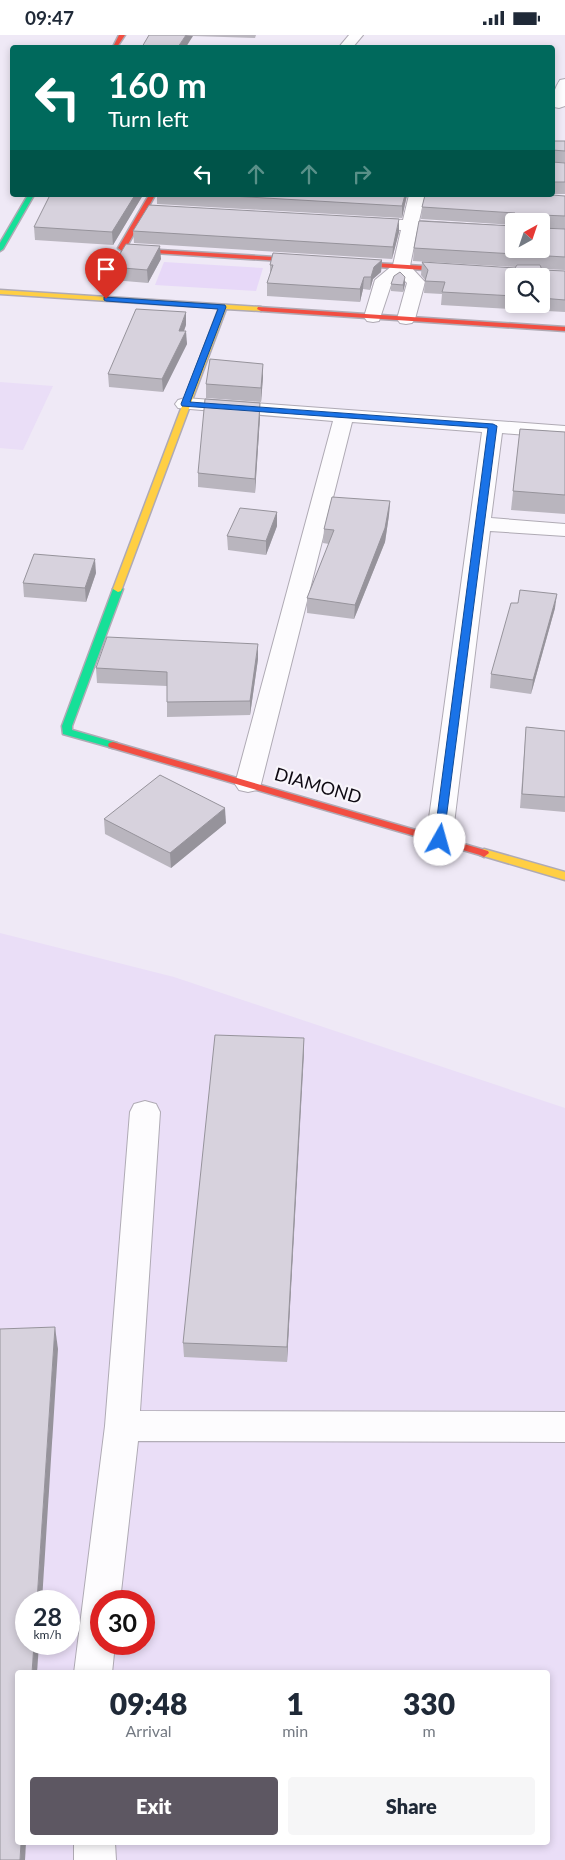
<!DOCTYPE html>
<style>
:root{--surface:#fff;--page:#f6f6f7;--text:#1f2937;--muted:#747a83;--accent:#5d5762}
body{margin:0;font-family:Lato,sans-serif;background:var(--page);color:var(--text);height:100vh;display:flex;flex-direction:column;font-size:19px;white-space:nowrap}
*{box-sizing:border-box;margin:0}
p{font-size:16px;color:var(--muted)}
.icon{flex:none;width:28px;height:28px;fill:none;stroke:currentColor;stroke-width:2;stroke-linecap:round;stroke-linejoin:round}
.map{position:relative;flex:1;overflow:hidden}
.sheet{position:absolute;left:15px;top:1635px;width:535px;height:175px;display:flex;flex-direction:column;background:var(--surface);border-radius:5px;box-shadow:0 2px 8px #0003}
.sheet>*{flex:none}
.guide{position:absolute;left:10px;top:10px;width:545px;height:152px;border-radius:5px;box-shadow:0 2px 8px #0003;background:#00695c;color:#fff;overflow:hidden}
.needle{width:32px;rotate:40deg}
.fabs{position:absolute;left:505px;top:178px;display:grid;gap:10px}
.fabs a{display:grid;place-items:center;width:45px;height:45px;border-radius:5px;background:var(--surface);box-shadow:0 2px 8px #0003;font-size:25px}
.speed{position:absolute;left:15px;top:1555px;display:flex;gap:10px;font-size:25px;font-weight:700;text-align:center}
.speed>*{display:grid;place-content:center;width:65px;height:65px;border-radius:50%;background:var(--surface);box-shadow:0 2px 8px #0003;line-height:1}
.speed small{font-size:12px;font-weight:400}
.speed .limit{border:8px solid #d22;background:#fff;color:#111}
.pin{position:absolute;display:grid;place-items:center;width:42px;height:42px;color:#fff;margin:-51px -21px;border-radius:50% 50% 50% 0;rotate:-45deg;box-shadow:0 0 5px #0007}
.pin .icon{rotate:45deg}
.me{position:absolute;width:55px;margin:-28px;rotate:7deg;stroke-linejoin:round;filter:drop-shadow(0 0 4px #0008)}
.turn{display:flex;align-items:center;gap:18px;height:105px;padding:0 15px;font-size:22px}
.turn .icon{width:65px;height:65px;stroke-width:2.5}
.turn b{display:block;font-size:35px;line-height:42px}
.lanes{display:flex;align-items:center;height:48px;padding:0 15px;background:#0003;justify-content:center;gap:25px;direction:ltr}
.lanes .off{opacity:.35}
.eta{display:flex;justify-content:space-evenly;align-items:center;height:85px;text-align:center}
.eta b{font-size:30px;font-weight:800;line-height:35px}
.cta{display:flex;gap:10px;margin-top:auto;padding:10px 15px}
.cta a{flex:1;height:58px;border-radius:5px;background:var(--accent);color:#fff;font-size:20px;font-weight:800;line-height:58px;text-align:center}
.cta a+a{background:var(--page);color:var(--text)}
.status{display:flex;justify-content:space-between;align-items:center;height:35px;padding:0 25px;background:var(--surface);direction:ltr}
.status svg{height:14px;fill:currentColor}
.map>svg:first-child{display:block}
.built{fill:#eadef7;fill-rule:evenodd}
.green{fill:#e7d8f8}
.lines{fill:none;stroke-linecap:round;stroke-linejoin:round}
.street-casing{stroke:#afaab4;stroke-width:2}
.fast-casing{stroke:#afaab4;stroke-width:3}
.slow-casing{stroke:#afaab4;stroke-width:3}
.jam-casing{stroke:#afaab4;stroke-width:3}
.street{fill:#fdfcfe;fill-rule:evenodd}
.fast{fill:#16e098;fill-rule:evenodd}
.slow{fill:#ffcf43;fill-rule:evenodd}
.jam{fill:#f24e42;fill-rule:evenodd}
.wall{fill:#b9b5be;fill-rule:evenodd}
.shaded-wall{fill:#96939b}
.building{fill:#d7d2dd;stroke:#96939b}
.route{fill:#1a73e8;stroke:#114b97}
.labels{text-anchor:middle;stroke-width:4.5;stroke-linejoin:round;paint-order:stroke}
.street-label{font-size:18px;fill:#0e0912;stroke:#f8f5fb}
</style>
<div class="status"><b>09:47</b><svg viewBox="0 0 49 12"><path d="M0 12V9h3v3zM5 12V6h3v6zM10 12V3h3v9zM15 12V0h3v12zM26 1h20v11H26zM47 4h2v5h-2z"/></svg></div>
<div class="map">
<svg width="565" height="1825" viewBox="0 0 565 1825">
<rect width="100%" height="100%" fill="#efe9f6"/>
<g class="built">
<path d="M0 347 53 351 23 415 0 413Z"/>
<path d="M0 898 174 942 565 1073V1825H0ZM26 1566H69V1609H26ZM101 1566H144V1609H101ZM18 1638H548V1808H18Z"/>
</g>
<path class="green" d="M164 227 263 233 256 256 155 250Z"/>
<g class="lines">
<g class="street-casing">
<g id="street">
<path d="M349 0H363L353 12H339Z"/>
<path d="M565 44V71L559 73 554 72C551 64 555 52 560 45Z"/>
<path d="M409 160H425L419 186 514 192V202L417 196 410 231 425 247 415 284 412 288 406 289 400 288 397 284 407 248 400 241 392 247 379 286 373 287 367 286 364 282 375 245 393 230 401 195 363 193 357 192 355 188 357 184 363 183 403 185Z"/>
<path d="M185 363 565 391V403L502 398 491 483 565 489V501L490 496 452 805 448 811 439 813 430 811 426 805 482 397 352 387 261 749 257 755 248 757 239 755 235 749 333 386 178 373 175 369 178 365Z"/>
<path d="M145 1066 156 1069 160 1077 140 1376 565 1377V1407L138 1406 120 1566H101V1609H115L112 1638H74L105 1391 130 1077 134 1069Z"/>
<path d="M74 1808H115L116 1825H74Z"/>
</g>
</g>
<g class="fast-casing">
<g id="fast">
<path d="M28 160H34L3 214 0 216V208Z"/>
<path d="M118 551 123 554 72 691V695L117 708 118 710 117 712 113 713 63 699 62 691 113 554Z"/>
</g>
</g>
<g class="slow-casing">
<g id="slow">
<path d="M0 255 261 272 265 274 261 276 226 274 121 556 118 557 113 554 219 273 0 259Z"/>
<path d="M484 814 565 837V845L480 820 479 818Z"/>
</g>
</g>
<g class="jam-casing">
<g id="jam">
<path d="M119 0H125L117 12H113Z"/>
<path d="M149 160H155L126 213 457 233 461 235 457 237 122 216 118 213Z"/>
<path d="M258 272 565 292V296L261 276 257 274Z"/>
<path d="M113 707 488 816 489 818 484 822 480 820 109 712 108 710 109 708Z"/>
</g>
</g>
<use href="#street" class="street"/>
<use href="#fast" class="fast"/>
<use href="#slow" class="slow"/>
<use href="#jam" class="jam"/>
</g>
<g class="wall">
<path d="M149 0H256L255 3 193 1Z"/>
<path d="M552 106H565V128L552 127Z"/>
<path d="M552 127 565 128V159H552Z"/>
<path d="M143 160 113 210 35 205 34 192Z"/>
<path d="M157 160H407L402 183 157 169Z"/>
<path d="M565 161V194L541 193V186H514V190L421 184 422 172Z"/>
<path d="M565 194V235L542 234V235L565 236V277L441 270 442 259 424 258 425 245 421 240 422 227 515 233 516 232 413 226 414 213ZM514 241H541V269H514Z"/>
<path d="M133 196 399 197 392 224 134 208Z"/>
<path d="M161 224 148 248 113 245 112 232Z"/>
<path d="M382 225 381 237 373 244 370 255 363 254 360 267 267 261V248L270 240V230Z"/>
<path d="M391 249H405L403 257 391 256Z"/>
<path d="M186 290 184 296 187 309 163 357 109 352 108 339Z"/>
<path d="M263 342 261 367 206 363V349Z"/>
<path d="M260 368V382L255 458 198 452V438Z"/>
<path d="M520 394 565 397V479L511 475Z"/>
<path d="M390 466 389 480 385 507 354 584 307 578V563L329 509 323 508 324 494Z"/>
<path d="M277 477V491L266 520 228 515 227 501Z"/>
<path d="M96 538 86 567 24 562 23 548Z"/>
<path d="M518 568 555 573 531 659 490 653 491 639Z"/>
<path d="M258 624 250 680 167 682V651L97 648 96 633Z"/>
<path d="M526 692 565 696V777L520 773Z"/>
<path d="M104 784 226 788 171 833 105 799Z"/>
<path d="M304 1003 287 1327 184 1322 183 1308Z"/>
</g>
<g class="shaded-wall">
<path d="M186 0 193 1 186 12H178Z"/>
<path d="M135 160H143L113 210 112 197Z"/>
<path d="M405 160H407L402 183V171Z"/>
<path d="M399 184V197L392 224 393 212Z"/>
<path d="M160 211 161 224 148 248 147 235Z"/>
<path d="M382 225 381 237 373 244 370 255 371 242 374 232Z"/>
<path d="M364 242 363 254 360 267V254Z"/>
<path d="M405 242V249L403 257V250Z"/>
<path d="M186 277V290L179 309V296Z"/>
<path d="M186 296 187 309 163 357 162 344Z"/>
<path d="M263 329V342L261 367V353Z"/>
<path d="M260 368V382L255 458V444Z"/>
<path d="M390 466 389 480 385 507 354 584 355 570Z"/>
<path d="M277 477V491L266 520V506Z"/>
<path d="M95 524 96 538 86 567 85 553Z"/>
<path d="M557 559 555 573 531 659 533 645Z"/>
<path d="M258 609V624L250 680V666Z"/>
<path d="M225 773 226 788 171 833 170 818Z"/>
<path d="M304 1003V1018L287 1327V1312Z"/>
<path d="M55 1292 58 1314 42 1566H37Z"/>
<path d="M34 1609H39L37 1638H32Z"/>
<path d="M21 1808H26L25 1825H20Z"/>
</g>
<g class="building">
<path d="M149 0H186L178 12H142Z"/>
<path d="M552 106H565V116L552 115Z"/>
<path d="M552 127 565 128V147H552Z"/>
<path d="M50 160H135L112 197 34 192Z"/>
<path d="M214 160H405L402 171Z"/>
<path d="M425 160H552L565 161V181L541 180V186H516L515 178 422 172Z"/>
<path d="M149 170 399 184 393 212 133 196Z"/>
<path d="M419 186 514 191V214H541V193L565 194V222L414 213Z"/>
<path d="M126 209 160 211 147 235 112 232Z"/>
<path d="M273 218 382 225 374 232 371 242H364L360 254 267 248 273 230H270Z"/>
<path d="M422 227 515 233 517 230H540L542 235 565 236V265L541 263V241H514V261L442 257 445 247 425 246 428 235Z"/>
<path d="M400 237 405 242 403 250 391 249 394 241Z"/>
<path d="M136 274 186 277 179 296H186L162 344 108 339Z"/>
<path d="M210 324 263 329 261 353 206 349Z"/>
<path d="M205 364 260 368 255 444 198 438Z"/>
<path d="M520 394 565 397V460L513 456Z"/>
<path d="M332 462 390 466 385 493 355 570 307 563 334 495 324 494Z"/>
<path d="M240 473 277 477 266 506 227 501Z"/>
<path d="M34 519 95 524 85 553 23 548Z"/>
<path d="M520 555 557 559 533 645 491 639 511 568H518Z"/>
<path d="M107 602 258 609 250 666 167 667V637L96 633Z"/>
<path d="M526 692 565 696V762L522 759Z"/>
<path d="M160 740 225 773 170 818 104 784Z"/>
<path d="M215 1000 304 1003 287 1312 183 1308Z"/>
<path d="M55 1292 37 1566H26V1609H34L32 1638H18V1808H21L20 1825H0V1294Z"/>
</g>
<path class="route" d="M104 262 225 270 226 272 190 367 493 389 497 391 443 808 440 809 434 805 488 393 182 371 181 369 218 274 106 266 104 265Z"/>
<g class="labels">
<g class="street-label">
<text transform="translate(318 751) rotate(16)" y="6">DIAMOND</text>
</g>
</g>
</svg>
<div class="fabs">
<a><svg class="needle" viewBox="-14 -14 28 28"><path d="M0-13l5 13h-10z" fill="#e53935"/><path d="M0 13l5-13h-10z" fill="#747a83"/></svg></a>
<a><svg class="icon" aria-label="search" viewBox="0 0 24 24"><circle cx="10" cy="10" r="6"/><path d="M15 15l6 6"/></svg></a>
</div>
<div class="speed"><div>28<small>km/h</small></div><div class="limit">30</div></div>
<div class="pin" style="left:106px;top:264px;background:#d93025"><svg class="icon" aria-label="arrive" viewBox="0 0 24 24"><path d="M6 21V4h12l-3 4 3 4H6"/></svg></div>
<svg class="me" style="left:440px;top:805px" viewBox="-20 -20 40 40"><circle r="19" fill="#fff"/><path d="M0-13L10 11 0 6-10 11z" fill="#1a73e8"/></svg>
<div class="guide">
<div class="turn"><svg class="icon" aria-label="left" viewBox="0 0 24 24"><path d="M17 20v-9H6M10 6l-5 5 5 5"/></svg><div><b>160 m</b>Turn left</div></div>
<div class="lanes"><svg class="icon" aria-label="left" viewBox="0 0 24 24"><path d="M17 20v-9H6M10 6l-5 5 5 5"/></svg><svg class="icon off" aria-label="ahead" viewBox="0 0 24 24"><path d="M12 20V5M6 11l6-6 6 6"/></svg><svg class="icon off" aria-label="ahead" viewBox="0 0 24 24"><path d="M12 20V5M6 11l6-6 6 6"/></svg><svg class="icon off" aria-label="right" viewBox="0 0 24 24"><path d="M7 20v-9h11M14 6l5 5-5 5"/></svg></div>
</div>
<section class="sheet">
<div class="eta">
<div><b>09:48</b><p>Arrival</p></div>
<div><b>1</b><p>min</p></div>
<div><b>330</b><p>m</p></div>
</div>
<div class="cta"><a>Exit</a><a>Share</a></div>
</section>
</div>
